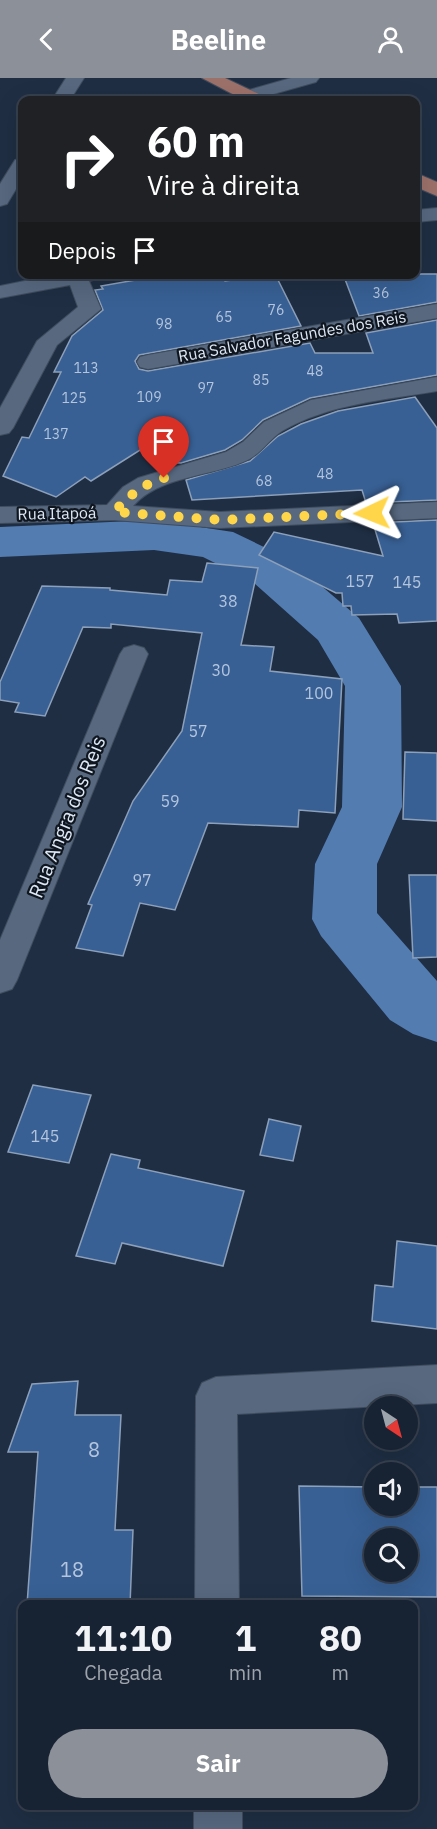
<!DOCTYPE html>
<html lang="pt">
<meta charset="utf-8">
<style>
:root{--surface:#172232;--page:#242f3e;--text:#f1f3f6;--muted:#9ea4ac;--line:#363f4d;--accent:#8c9099}
body{margin:0;font-family:"IBM Plex Sans",sans-serif;background:var(--page);color:var(--text);height:100vh;display:flex;flex-direction:column;font-size:22px;white-space:nowrap}
*{box-sizing:border-box;margin:0}
p{font-size:20px;color:var(--muted)}
.icon{flex:none;width:33px;height:33px;fill:none;stroke:currentColor;stroke-width:2;stroke-linecap:round;stroke-linejoin:round}
.map{position:relative;flex:1;overflow:hidden}
.side{position:absolute;left:18px;top:1522px;width:400px;height:210px;display:flex;flex-direction:column;background:var(--surface);border-radius:12px;box-shadow:0 6px 24px #0002,0 0 0 2px var(--line)}
.side>*{flex:none}
.banner{position:absolute;left:18px;top:18px;width:402px;height:183px;border-radius:12px;box-shadow:0 6px 24px #0002,0 0 0 2px var(--line);background:#202124;color:#fff;overflow:hidden}
.needle{width:39px;rotate:144deg}
.tools{position:absolute;left:364px;top:1318px;display:grid;gap:12px}
.tools a{display:grid;place-items:center;width:54px;height:54px;border-radius:50%;background:var(--surface);box-shadow:0 6px 24px #0002,0 0 0 2px var(--line);font-size:30px}
.pin{position:absolute;display:grid;place-items:center;width:51px;height:51px;color:#fff;margin:-62px -26px;border-radius:50% 50% 50% 0;rotate:-45deg;box-shadow:0 0 6px #0007}
.pin .icon{rotate:45deg}
.me{position:absolute;width:66px;margin:-33px;rotate:268deg;stroke-linejoin:round;filter:drop-shadow(0 0 4px #0008)}
.turn{display:flex;align-items:center;gap:21px;height:126px;padding:0 30px;font-size:27px}
.turn .icon{width:78px;height:78px;stroke-width:2.5}
.turn b{display:block;font-size:42px;line-height:51px}
.then{display:flex;align-items:center;height:57px;padding:0 30px;background:#0003;gap:12px;font-size:22px}
.eta{display:flex;justify-content:space-evenly;align-items:center;height:102px;text-align:center}
.eta b{font-size:36px;font-weight:700;line-height:42px}
.button{display:flex;gap:12px;margin-top:auto;padding:12px 30px}
.button a{flex:1;height:69px;border-radius:36px;background:var(--accent);color:#fff;font-size:24px;font-weight:700;line-height:69px;text-align:center}
header{display:flex;justify-content:space-between;align-items:center;height:78px;padding:0 30px;background:var(--accent);color:#fff;font-size:27px;font-weight:700}
.map>svg:first-child{display:block}
.lines{fill:none;stroke-linecap:round;stroke-linejoin:round}
.river{fill:#537cb1;fill-rule:evenodd}
.building{fill:#386094;stroke:#8da0b9;stroke-width:1.5;fill-rule:evenodd}
.minor-casing{stroke:#3f4c5e;stroke-width:2}
.major-casing{stroke:#3f4c5e;stroke-width:2}
.minor{fill:#57687f;fill-rule:evenodd}
.major{fill:#9c716a;fill-rule:evenodd}
.route{stroke:#ffd54a;stroke-width:10;stroke-dasharray:0 18}
.labels{text-anchor:middle;stroke-width:4.5;stroke-linejoin:round;paint-order:stroke}
.far-number-label{font-size:14px;fill:#b4c5dd}
.far-street-label{font-size:16px;fill:#dde7f5;stroke:#0f161f}
.number-label{font-size:16px;fill:#b4c5dd}
.street-label{font-size:20px;fill:#dde7f5;stroke:#0f161f}
.near-number-label{font-size:20px;fill:#b4c5dd}
</style>
<header><svg class="icon" aria-label="back" viewBox="0 0 24 24"><path d="M15 5l-7 7 7 7"/></svg>Beeline<svg class="icon" aria-label="person" viewBox="0 0 24 24"><circle cx="12" cy="8" r="4"/><path d="M4 21q1-7 8-7t8 7"/></svg></header>
<div class="map">
<svg width="437" height="1751" viewBox="0 0 437 1751">
<rect width="100%" height="100%" fill="#1f2e43"/>
<g class="lines">
<path class="river" d="M154 442 233 454 291 482 359 540 401 608 402 729 377 786V835L437 903V964L413 956 390 942 321 858 312 841 315 786 342 729 345 608 318 562 253 504 203 479 154 472 0 479V449Z"/>
</g>
<g class="building">
<path d="M170 196H221L225 203 275 196 301 248 139 277 135 283 139 291 148 293 310 265 315 275H373L366 255 437 242V297L310 320 263 342 242 362 225 372 181 385 161 384 159 360 91 403 85 399 56 419 3 398 22 359 29 360 61 294H54L72 258 103 232 95 212 103 211 101 208Z"/>
<path d="M343 196H437V224L359 238Z"/>
<path d="M415 319 437 350V422L366 425 362 412 192 422 186 402 250 383 278 358 301 346 338 333Z"/>
<path d="M437 442V543L399 545 397 536 352 537 351 528H343L342 515H336L259 477 274 454 383 478 373 445Z"/>
<path d="M207 485 258 490 241 567 274 569 270 593 342 601 335 735 299 732 298 749 208 745 175 832 140 825 123 878 76 870 92 827 88 826 133 723 182 653 202 555 111 546V550L83 549 45 638 15 634 19 625 0 622V604L42 508 110 510V512L167 517 170 502 202 504Z"/>
<path d="M405 674 437 675V743L403 741Z"/>
<path d="M409 797H437V879L413 880Z"/>
<path d="M33 1007 91 1017 69 1085 8 1074Z"/>
<path d="M269 1041 301 1048 293 1083 260 1077Z"/>
<path d="M111 1076 140 1082 138 1090 244 1113 223 1188 122 1165 115 1186 76 1178Z"/>
<path d="M397 1163 437 1168V1251L372 1243 375 1207 393 1209Z"/>
<path d="M78 1303 75 1337H121L115 1452H133L130 1527H27L38 1374H8L32 1306Z"/>
<path d="M299 1408 375 1409V1428H408V1409H437V1519L302 1518ZM375 1461H408V1494H375Z"/>
</g>
<g class="lines">
<g class="minor-casing">
<g id="minor">
<path d="M66 0H84L70 22H52Z"/>
<path d="M291 0H319L316 4 252 22H242L239 18 242 14Z"/>
<path d="M22 80V101L7 126 0 128V106L15 82Z"/>
<path d="M437 130V142L416 144V132Z"/>
<path d="M59 196H105L102 200 89 203 101 231 57 267 13 350 9 355 0 357V330L37 263 78 229 70 207 0 220V208Z"/>
<path d="M437 226V240L148 291 140 289 137 284 140 279 148 277Z"/>
<path d="M437 299V313C385 322 328 326 282 353 268 362 260 378 243 384 208 399 160 398 133 428L220 434 437 424V440L220 450 114 442 0 445V429L107 427 123 409 138 400 226 374 243 364 264 344 311 322Z"/>
<path d="M134 567 144 570 148 576 17 902 12 911 0 915V862L120 576 124 570Z"/>
<path d="M437 1287V1325L237 1336 239 1527H195L196 1318 202 1305 216 1299Z"/>
<rect x="194" y="1728" width="48" height="23"/>
</g>
</g>
<g class="major-casing">
<g id="major">
<path d="M202 0H225L263 18 266 22H244Z"/>
<path d="M416 95 437 104V118L416 109Z"/>
</g>
</g>
<use href="#minor" class="minor"/>
<use href="#major" class="major"/>
</g>
<g class="lines">
<path class="route" d="M164 400C142 407 130 417 114 434L220 442 372 435"/>
</g>
<g class="labels">
<g class="far-number-label">
<text x="381" y="220">36</text>
<text x="276" y="237">76</text>
<text x="224" y="244">65</text>
<text x="164" y="251">98</text>
<text x="86" y="295">113</text>
<text x="315" y="298">48</text>
<text x="261" y="307">85</text>
<text x="206" y="315">97</text>
<text x="149" y="324">109</text>
<text x="74" y="325">125</text>
<text x="56" y="361">137</text>
<text x="325" y="401">48</text>
<text x="264" y="408">68</text>
</g>
<g class="far-street-label">
<text transform="translate(292 258) rotate(-10)" y="6">Rua Salvador Fagundes dos Reis</text>
<text transform="translate(57 435) rotate(-1)" y="6">Rua Itapoá</text>
</g>
<g class="number-label">
<text x="360" y="509">157</text>
<text x="407" y="510">145</text>
<text x="228" y="529">38</text>
<text x="221" y="598">30</text>
<text x="319" y="621">100</text>
<text x="198" y="659">57</text>
<text x="170" y="729">59</text>
<text x="142" y="808">97</text>
<text x="45" y="1064">145</text>
</g>
<g class="street-label">
<text transform="translate(67 739) rotate(-68)" y="7">Rua Angra dos Reis</text>
</g>
<g class="near-number-label">
<text x="94" y="1379">8</text>
<text x="72" y="1499">18</text>
</g>
</g>
</svg>
<div class="tools">
<a><svg class="needle" viewBox="-14 -14 28 28"><path d="M0-13l5 13h-10z" fill="#e53935"/><path d="M0 13l5-13h-10z" fill="#9ea4ac"/></svg></a>
<a><svg class="icon" aria-label="sound" viewBox="0 0 24 24"><path d="M4 9h4l5-4v14l-5-4H4zM17 9q2 3 0 6"/></svg></a>
<a><svg class="icon" aria-label="search" viewBox="0 0 24 24"><circle cx="10" cy="10" r="6"/><path d="M15 15l6 6"/></svg></a>
</div>
<div class="pin" style="left:164px;top:400px;background:#d93025"><svg class="icon" aria-label="arrive" viewBox="0 0 24 24"><path d="M6 21V4h12l-3 4 3 4H6"/></svg></div>
<svg class="me" style="left:372px;top:435px" viewBox="-20 -20 40 40"><path d="M0-17L14 15 0 8-14 15z" fill="#ffd54a" stroke="#fff" stroke-width="4"/></svg>
<div class="banner">
<div class="turn"><svg class="icon" aria-label="right" viewBox="0 0 24 24"><path d="M7 20v-9h11M14 6l5 5-5 5"/></svg><div><b>60 m</b>Vire à direita</div></div>
<div class="then">Depois<svg class="icon" aria-label="arrive" viewBox="0 0 24 24"><path d="M6 21V4h12l-3 4 3 4H6"/></svg></div>
</div>
<section class="side">
<div class="eta">
<div><b>11:10</b><p>Chegada</p></div>
<div><b>1</b><p>min</p></div>
<div><b>80</b><p>m</p></div>
</div>
<div class="button"><a>Sair</a></div>
</section>
</div>
